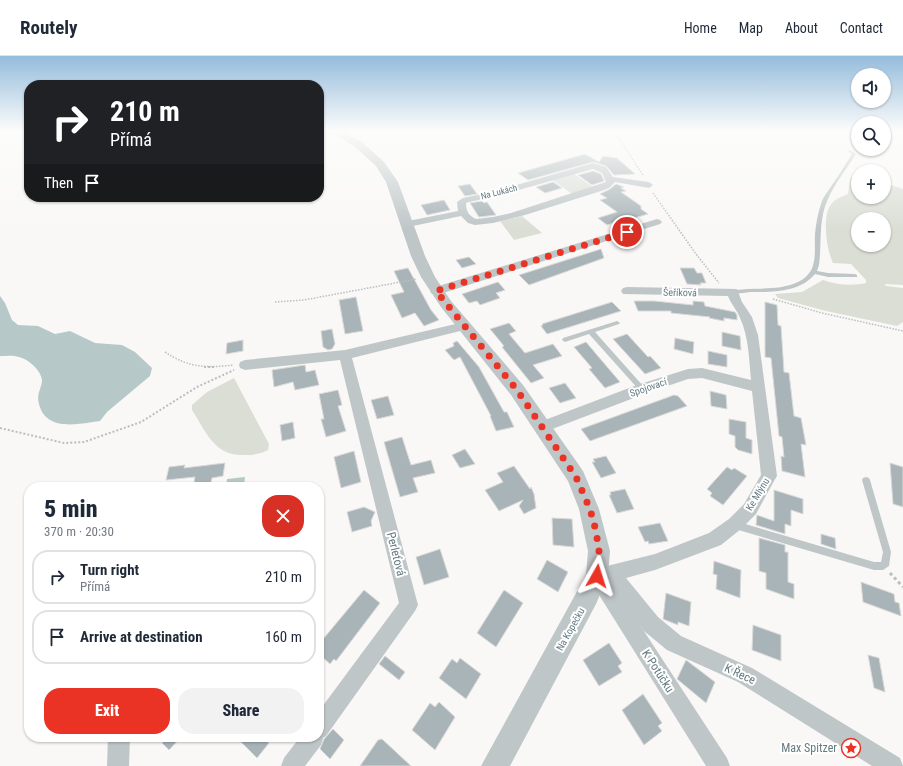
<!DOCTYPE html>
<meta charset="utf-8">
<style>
:root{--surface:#fff;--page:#f2f2f3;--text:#1f2937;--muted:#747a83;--line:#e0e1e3;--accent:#ea3225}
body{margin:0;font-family:"Roboto Condensed",sans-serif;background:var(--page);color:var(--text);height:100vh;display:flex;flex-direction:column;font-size:15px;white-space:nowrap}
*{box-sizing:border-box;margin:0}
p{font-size:13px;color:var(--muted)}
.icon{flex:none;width:22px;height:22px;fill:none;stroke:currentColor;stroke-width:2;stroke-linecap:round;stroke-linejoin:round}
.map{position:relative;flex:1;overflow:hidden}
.details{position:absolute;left:24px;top:426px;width:300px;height:260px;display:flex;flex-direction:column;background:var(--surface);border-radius:16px;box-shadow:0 1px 3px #0004}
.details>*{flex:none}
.top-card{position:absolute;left:24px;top:24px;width:300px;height:122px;border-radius:16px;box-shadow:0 1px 3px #0004;background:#202124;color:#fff;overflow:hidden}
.controls{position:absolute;left:851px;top:12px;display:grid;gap:8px}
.controls a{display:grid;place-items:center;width:40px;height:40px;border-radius:50%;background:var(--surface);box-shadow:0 1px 3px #0004;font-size:20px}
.pin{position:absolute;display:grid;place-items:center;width:34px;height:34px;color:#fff;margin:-17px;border:2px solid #fff;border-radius:50%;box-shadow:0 1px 4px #0007}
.me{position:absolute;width:44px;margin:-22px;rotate:6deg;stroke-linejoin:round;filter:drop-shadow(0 0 3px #0008)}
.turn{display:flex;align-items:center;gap:14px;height:84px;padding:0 20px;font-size:18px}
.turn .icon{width:52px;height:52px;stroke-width:2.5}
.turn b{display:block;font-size:28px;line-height:34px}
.then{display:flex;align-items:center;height:38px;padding:0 20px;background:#0003;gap:8px;font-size:15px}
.round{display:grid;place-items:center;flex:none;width:42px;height:42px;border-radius:16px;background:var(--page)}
.summary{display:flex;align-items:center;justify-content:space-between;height:68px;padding:0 20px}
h1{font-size:24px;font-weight:800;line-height:30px}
.cta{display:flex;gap:8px;margin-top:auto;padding:8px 20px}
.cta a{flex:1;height:46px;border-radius:16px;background:var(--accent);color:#fff;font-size:16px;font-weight:800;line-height:46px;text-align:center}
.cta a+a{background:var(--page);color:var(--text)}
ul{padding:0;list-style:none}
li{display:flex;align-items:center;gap:12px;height:54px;margin:0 8px 6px;padding:0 12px;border:2px solid var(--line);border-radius:16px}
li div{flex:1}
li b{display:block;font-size:15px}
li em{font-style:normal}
header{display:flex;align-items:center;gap:24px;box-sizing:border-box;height:56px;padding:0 20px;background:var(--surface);border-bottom:1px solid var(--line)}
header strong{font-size:19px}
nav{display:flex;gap:22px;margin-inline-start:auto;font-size:14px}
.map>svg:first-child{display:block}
.green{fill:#daded5;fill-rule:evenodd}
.water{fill:#b7c8c9}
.building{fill:#a9b4b8;stroke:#dbdad8}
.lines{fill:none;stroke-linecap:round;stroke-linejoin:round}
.path-far2{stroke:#b9bec0;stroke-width:1.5;stroke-dasharray:1.5 1.5;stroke-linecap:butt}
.path-far1{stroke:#b9bec0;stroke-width:2;stroke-dasharray:2 2;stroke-linecap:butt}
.path{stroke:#b9bec0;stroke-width:3;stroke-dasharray:3 3;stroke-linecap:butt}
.service{fill:#bfc6c8;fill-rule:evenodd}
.minor{fill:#bfc6c8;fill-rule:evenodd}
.tertiary{fill:#bfc6c8;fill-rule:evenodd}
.route{stroke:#ea3225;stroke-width:7;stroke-dasharray:0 12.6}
.labels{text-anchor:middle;stroke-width:4;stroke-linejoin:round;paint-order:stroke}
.far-street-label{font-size:9px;fill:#637a82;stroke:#fff}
.street-label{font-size:10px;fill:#637a82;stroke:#fff}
.near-street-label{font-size:12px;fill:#637a82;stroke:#fff}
.near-poi-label{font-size:12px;fill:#637a82;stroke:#fff;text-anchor:end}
</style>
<header>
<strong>Routely</strong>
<nav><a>Home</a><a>Map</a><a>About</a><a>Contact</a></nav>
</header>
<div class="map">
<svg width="903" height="710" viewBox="0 0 903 710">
<rect width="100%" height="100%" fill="#f9f8f6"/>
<g class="green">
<path d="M573 117 594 132 572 138 553 124Z"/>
<path d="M852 121 858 122V141H884V127L903 133V229L885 228 886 230 903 232V266L897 270 826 255 778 242 775 238 802 236 823 224C836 229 853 230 866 227V224L851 208 833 207C827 195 822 162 830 150 834 143 841 141 848 138L850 123ZM858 163H884V189H858Z"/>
<path d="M522 160 542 177 514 184 500 165Z"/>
<path d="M234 322 269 388 268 394C260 398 254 399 245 399 215 401 206 376 192 354V349L207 336Z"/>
</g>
<g class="water">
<path d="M0 240 5 247 12 264 18 269 38 270 55 278 70 275 95 287 122 289 135 296 152 312 150 320 107 356 100 365C78 368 46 376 39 348 36 337 42 332 42 324 41 314 28 303 19 301 13 299 6 300 0 300Z"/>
<path d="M245 421 244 430 226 431 227 423Z"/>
</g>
<g class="building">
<path d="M585 98 599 106 603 100 617 102 635 118 614 119 606 110 593 106 528 124 518 117Z"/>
<path d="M593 115 601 118 604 125 592 129 578 119Z"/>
<path d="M553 126 562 132 545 137 536 131Z"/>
<path d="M470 128 477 138 465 140 458 130Z"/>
<path d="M616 128 624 131 621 132 626 135 621 136 641 150V153L648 158 631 163 629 162 607 169 598 162 617 156 600 144 607 142 600 138 610 133Z"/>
<path d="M444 144 450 154 427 159 421 149Z"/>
<path d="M482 145 484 147 487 146 496 159 479 161 470 147Z"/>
<path d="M601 193 604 202 529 229 519 219Z"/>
<path d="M469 201 476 208 462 212 456 204Z"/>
<path d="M408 212 431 254 439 264 424 270 415 257 402 262 391 239 404 236 394 215Z"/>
<path d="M680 212H694L697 217H702L706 227H700L701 229 687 228Z"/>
<path d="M498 226 505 234 496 237 500 242 480 249 477 245 469 247 462 238Z"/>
<path d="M356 241 363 275 345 278 339 244Z"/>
<path d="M634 245H654L693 249V245L704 246 705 250 735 256 737 259V264L724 262V265L709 262 710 261 671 257V255H638Z"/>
<path d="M612 246 621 255 547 278 541 270 543 269 542 268Z"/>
<path d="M765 246 777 249 778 269 781 270 784 316 789 317 794 360 801 362 806 389 801 388 805 421 782 415 781 400 784 401 782 381 779 380 771 302 765 301Z"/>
<path d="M509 267 516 275 509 278 525 297 553 288 562 300 533 309 544 322 531 327 502 291 504 290 490 273Z"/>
<path d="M332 273 335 288 332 293 328 294 323 291 321 275Z"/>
<path d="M722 276 740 280 741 294 722 290Z"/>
<path d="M627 278 648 301 650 300 661 312 645 318 613 283Z"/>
<path d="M675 282 694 286 693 298 674 293Z"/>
<path d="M243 284V295L226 298 227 287Z"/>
<path d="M457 285 479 311 504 356H507L514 371 496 375 490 360H491L460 301 454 304 445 294 454 290 453 287Z"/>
<path d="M586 286 597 299 620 326 605 332 589 313 592 312 574 291Z"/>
<path d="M708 295 727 299V311L708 308Z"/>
<path d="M305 309 306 316 315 314 319 329 295 334 293 326 274 331 272 314Z"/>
<path d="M565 327 576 342 560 347 549 332Z"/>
<path d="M338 334 342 349 338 350 346 375 326 381 321 363H324L319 338Z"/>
<path d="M710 335 726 339 727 353 711 350Z"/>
<path d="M674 339 678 340 687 350 590 385 581 373Z"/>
<path d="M388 340 394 359 377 363 371 344Z"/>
<path d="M729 363 746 366V382L752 384V398L738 394 735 391V380L729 378Z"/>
<path d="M293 366 295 382 282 385 280 369Z"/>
<path d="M402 381 411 409 431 404 435 417 413 422 418 436 400 441 384 386Z"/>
<path d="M465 393 475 408 460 412 452 399Z"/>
<path d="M354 395 361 426 341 432 334 401Z"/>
<path d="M606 400 616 417 601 422 592 406H595L593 403Z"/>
<path d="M225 407 223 420 212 422 210 431H193L195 421 166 424 169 411 185 409 184 412Z"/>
<path d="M890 407 903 411V451L893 448Z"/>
<path d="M514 410 530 433 531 431 534 438 536 452 524 458 519 450 523 444 499 455 485 434 503 426 497 417Z"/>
<path d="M727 411 732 414 734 412 747 420 723 449 710 440 712 437 707 433Z"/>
<path d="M625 433 634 453 617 457 609 439H611L610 436Z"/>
<path d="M774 434 803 443V458L791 454V470L785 468V478L756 469 757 459 774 465Z"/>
<path d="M364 451 375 456 371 465 372 470 352 476 347 456Z"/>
<path d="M552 462 572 463 574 491 553 489Z"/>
<path d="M660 467 668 485 649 488 648 485 645 486 638 471Z"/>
<path d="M821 478 835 482 836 493 821 488Z"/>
<path d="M759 482 785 489V496H788V526L794 528V543L766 533V517L759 515Z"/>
<path d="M440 493 449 521 424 529 416 501Z"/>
<path d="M547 504 568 516 558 536 537 523Z"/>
<path d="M714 505 741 514 740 542 716 533 717 519 713 518Z"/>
<path d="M861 526 894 538 895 546 899 547 901 560 863 546Z"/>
<path d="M364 534 380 547 336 605 334 603 330 608 319 598V588Z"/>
<path d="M504 534 523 547 496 591 477 577Z"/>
<path d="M666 537 691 546 689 570 678 566V569L663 563Z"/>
<path d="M753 569 781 579V605L752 594Z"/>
<path d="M609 587 622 607 618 610 622 616 599 630 583 604Z"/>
<path d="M868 599 879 602 885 636 874 632Z"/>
<path d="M385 600 405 616 399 624 379 608Z"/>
<path d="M460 602 481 618 466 643 439 622 452 603 457 607Z"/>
<path d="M686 604 715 626 706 647 677 623Z"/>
<path d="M643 638 662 667 658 670 662 675 644 689 622 654Z"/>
<path d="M439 646 455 661 435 694 412 674 430 647 435 651Z"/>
<path d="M333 673 344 684 330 703 320 693 324 683Z"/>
<path d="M167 681H181L169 694 162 687Z"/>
<path d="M236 681H264L269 687 257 702Z"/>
<path d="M382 683 411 710H360L378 684Z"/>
</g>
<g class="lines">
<g class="path-far2">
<path d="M614 75 643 119"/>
<path d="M653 137 696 198 719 227"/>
<path d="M773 243 822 257 903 275"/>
<path d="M275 246 304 244 417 223"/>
<path d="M165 296C189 312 206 312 234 309"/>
</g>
<g class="path-far1">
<path d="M204 311H215"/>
<path d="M0 372 64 387 84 386 141 366 197 331 234 314"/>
</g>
<path class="path" d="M890 517 903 531"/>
<g class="service">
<path d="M850 94 856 98C847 112 834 129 828 143 818 164 822 187 819 209L817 215 828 217 855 218 857 219V221H828L815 218C799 237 772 236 750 236 744 237 737 238 731 237V235C753 230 777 236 798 226 819 216 814 197 815 178 816 167 818 156 822 145 824 140 829 134 832 129 839 119 845 109 852 98L848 95Z"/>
<path d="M617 265 620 267 619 268 595 276 644 331 645 333 644 335H640L589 278 565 286 562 284 563 282Z"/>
<path d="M866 421 869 422 870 424 891 496 889 510 883 514H874L735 473 732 472 731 469 732 466 735 465 874 506H881L883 496 862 424 863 422Z"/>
</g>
<g class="minor">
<path d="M593 107 606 111 613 121 649 126 653 129 649 132 615 126 609 132 601 135 525 159 493 167 475 169 468 167 461 160 408 171 403 168 408 165 458 155 457 146 463 142 496 135ZM593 113 602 117 606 126 511 157 493 161 476 163C469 160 466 155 466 147L469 146 501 139Z"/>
<path d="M657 163 660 164 662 166 660 168 440 238H432L430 235 432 232Z"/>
<path d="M627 231 737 233 742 246 752 261 758 279 777 420 774 425 756 458 741 473 721 489 655 514 626 522 658 561 681 580 752 612 900 702 903 710H872L738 626 667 594 644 575 636 563 727 702 730 710H706L591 526 588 520 591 514 655 498 709 477 729 463 744 448 761 419 752 335 702 322 688 323 647 337 547 375 542 377 537 375 535 371 537 367 637 329 688 313 702 312 751 324C749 304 749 281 740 262 737 254 731 248 728 240L623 238 621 235 623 232Z"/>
<path d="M464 266 468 267 470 270 468 273 352 302 418 549 415 555 326 680 323 682 321 689 305 710H281L284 702 300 681H319V655L399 547 340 304 245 314 240 312 239 309 240 306 245 304 345 294Z"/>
<path d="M108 681H130L129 710H107Z"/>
</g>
<path class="tertiary" d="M329 75H341L362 86 384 106 398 126 425 200 435 221 451 245 523 329 583 415 599 453 610 495 608 520 596 548 510 710H481L586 519 588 495 579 453 568 425 511 339 441 251 421 221 411 200 386 126 376 110 354 90Z"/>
</g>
<linearGradient id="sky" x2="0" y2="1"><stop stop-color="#94bcdc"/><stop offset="0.43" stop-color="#fcfcfb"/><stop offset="1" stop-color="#fcfcfb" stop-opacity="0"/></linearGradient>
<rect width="903" height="174" fill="url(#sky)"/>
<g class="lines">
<path class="route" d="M597 520 599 495 596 475 590 453 576 421 517 334 436 235 627 176"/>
</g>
<defs>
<g id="sight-ring" transform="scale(1)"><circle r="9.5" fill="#fff" stroke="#ea3225" stroke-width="1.5"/><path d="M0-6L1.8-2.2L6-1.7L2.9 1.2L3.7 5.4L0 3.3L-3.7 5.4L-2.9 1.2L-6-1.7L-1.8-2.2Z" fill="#ea3225"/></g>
</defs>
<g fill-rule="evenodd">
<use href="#sight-ring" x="851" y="692"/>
</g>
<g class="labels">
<g class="far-street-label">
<text transform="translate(499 136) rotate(-14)" y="3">Na Lukách</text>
</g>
<g class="street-label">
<text transform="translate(680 236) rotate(1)" y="4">Šeříková</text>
<text transform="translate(648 331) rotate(-19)" y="4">Spojovací</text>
<text transform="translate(757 438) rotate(-59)" y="4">Ke Mlýnu</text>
<text transform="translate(570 573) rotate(-61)" y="4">Na Kopečku</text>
</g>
<g class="near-street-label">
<text transform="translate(396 498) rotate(76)" y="4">Perleťová</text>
<text transform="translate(658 615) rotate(57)" y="4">K Potůčku</text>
<text transform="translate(740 618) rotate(25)" y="4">K Řece</text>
</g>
<g class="near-poi-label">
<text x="837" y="696">Max Spitzer</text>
</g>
</g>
</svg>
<div class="controls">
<a><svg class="icon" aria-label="sound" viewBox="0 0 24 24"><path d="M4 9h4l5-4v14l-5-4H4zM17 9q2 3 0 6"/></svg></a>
<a><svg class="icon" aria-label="search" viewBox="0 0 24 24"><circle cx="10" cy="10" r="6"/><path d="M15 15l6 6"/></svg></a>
<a>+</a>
<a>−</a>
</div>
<div class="pin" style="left:627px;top:176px;background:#d93025"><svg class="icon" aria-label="arrive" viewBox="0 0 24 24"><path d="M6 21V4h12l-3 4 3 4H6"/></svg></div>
<svg class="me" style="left:597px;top:520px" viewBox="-20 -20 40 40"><path d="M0-17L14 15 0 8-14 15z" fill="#ea3225" stroke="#fff" stroke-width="4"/></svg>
<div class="top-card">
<div class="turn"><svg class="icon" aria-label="right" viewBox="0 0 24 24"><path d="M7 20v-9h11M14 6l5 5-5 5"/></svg><div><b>210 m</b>Přímá</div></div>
<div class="then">Then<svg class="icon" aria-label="arrive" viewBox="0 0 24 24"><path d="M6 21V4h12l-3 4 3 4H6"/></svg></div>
</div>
<section class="details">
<div class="summary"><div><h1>5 min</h1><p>370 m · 20:30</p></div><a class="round" style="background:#d93025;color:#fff"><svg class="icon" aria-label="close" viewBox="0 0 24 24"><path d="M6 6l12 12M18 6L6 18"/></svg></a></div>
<ul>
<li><svg class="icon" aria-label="right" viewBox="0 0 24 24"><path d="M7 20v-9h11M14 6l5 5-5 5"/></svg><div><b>Turn right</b><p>Přímá</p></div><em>210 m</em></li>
<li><svg class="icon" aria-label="arrive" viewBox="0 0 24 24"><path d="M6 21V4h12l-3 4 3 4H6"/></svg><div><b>Arrive at destination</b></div><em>160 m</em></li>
</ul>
<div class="cta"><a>Exit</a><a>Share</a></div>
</section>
</div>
